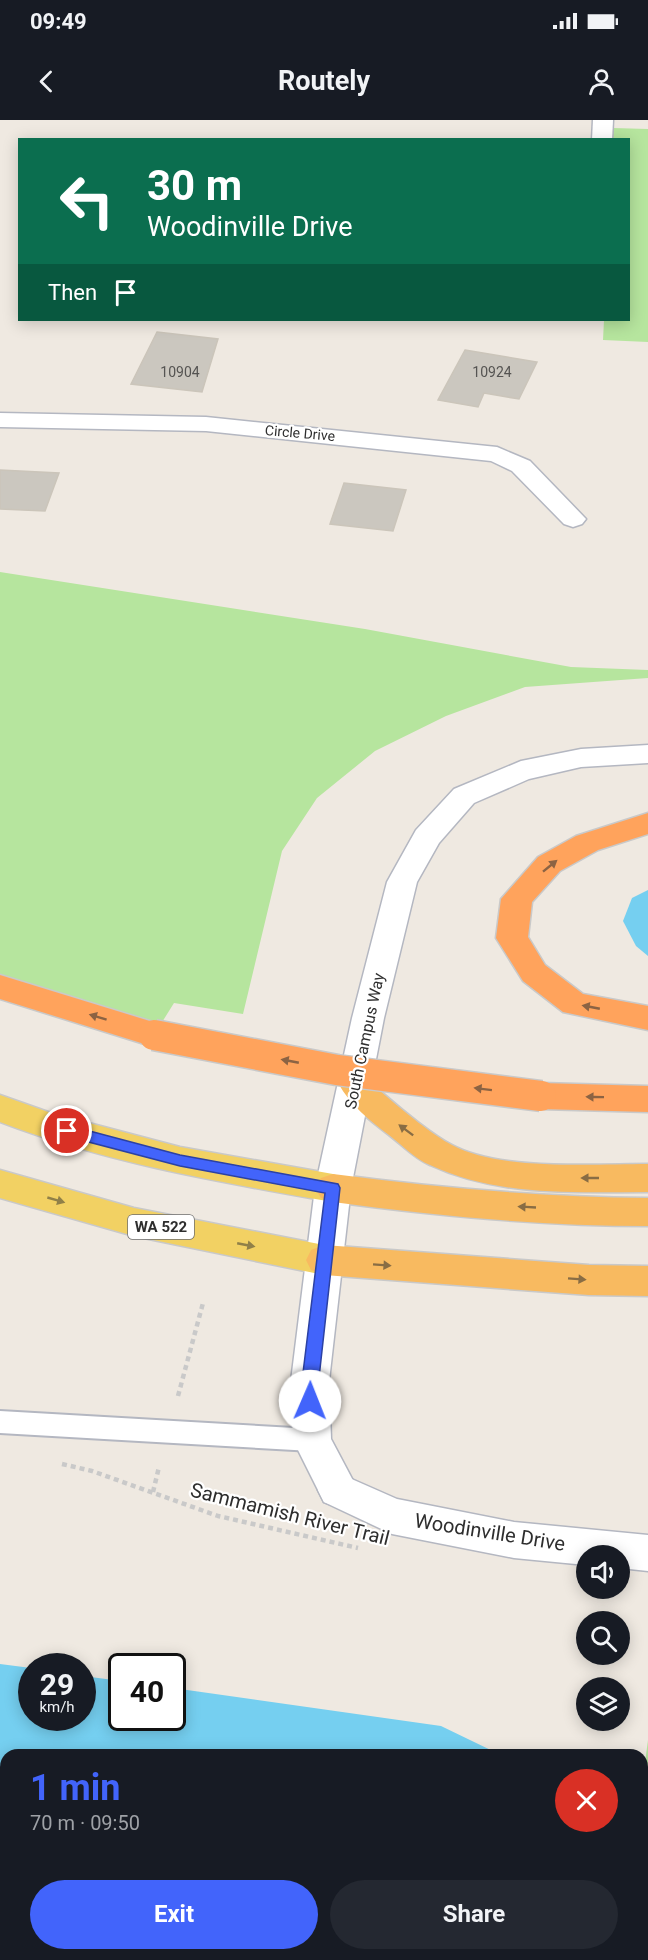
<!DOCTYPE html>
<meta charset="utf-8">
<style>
:root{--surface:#171b24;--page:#242831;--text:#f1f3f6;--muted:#9ea1a6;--accent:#4264fb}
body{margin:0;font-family:Roboto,sans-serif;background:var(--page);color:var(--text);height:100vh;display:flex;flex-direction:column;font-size:22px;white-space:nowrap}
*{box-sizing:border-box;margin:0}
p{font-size:20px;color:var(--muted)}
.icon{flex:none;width:33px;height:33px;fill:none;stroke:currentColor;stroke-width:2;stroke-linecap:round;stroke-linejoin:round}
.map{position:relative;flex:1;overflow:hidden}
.details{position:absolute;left:0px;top:1629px;width:648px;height:212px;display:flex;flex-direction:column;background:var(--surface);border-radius:18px 18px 0 0;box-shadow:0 3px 15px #0003}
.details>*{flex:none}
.hud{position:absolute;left:18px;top:18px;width:612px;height:183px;border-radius:0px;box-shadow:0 3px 15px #0003;background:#0b6e4f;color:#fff;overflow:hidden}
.controls{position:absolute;left:576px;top:1425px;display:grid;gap:12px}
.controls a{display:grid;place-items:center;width:54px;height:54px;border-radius:50%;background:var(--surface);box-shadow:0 3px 15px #0003;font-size:30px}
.speed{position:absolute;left:18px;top:1533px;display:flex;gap:12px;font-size:30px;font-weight:700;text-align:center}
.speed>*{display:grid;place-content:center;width:78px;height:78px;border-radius:50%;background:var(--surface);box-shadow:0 3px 15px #0003;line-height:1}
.speed small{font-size:15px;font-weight:400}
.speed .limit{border:3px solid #111;border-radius:9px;background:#fff;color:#111}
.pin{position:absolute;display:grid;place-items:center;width:51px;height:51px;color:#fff;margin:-26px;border:3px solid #fff;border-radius:50%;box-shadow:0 2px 6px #0007}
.me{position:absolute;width:66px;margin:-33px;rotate:1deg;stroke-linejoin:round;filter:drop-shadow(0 0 4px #0008)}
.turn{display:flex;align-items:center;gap:21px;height:126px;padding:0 30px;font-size:27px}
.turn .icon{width:78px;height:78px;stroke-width:2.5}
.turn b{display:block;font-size:42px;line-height:51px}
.then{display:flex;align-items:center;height:57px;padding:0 30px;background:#0003;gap:12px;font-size:22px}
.round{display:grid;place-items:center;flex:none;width:63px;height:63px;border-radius:32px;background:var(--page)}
.overview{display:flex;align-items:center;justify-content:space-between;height:102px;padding:0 30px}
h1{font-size:36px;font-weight:700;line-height:45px;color:var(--accent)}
.primary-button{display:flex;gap:12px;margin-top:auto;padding:12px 30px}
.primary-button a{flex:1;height:69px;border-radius:36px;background:var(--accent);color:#fff;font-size:24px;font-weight:700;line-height:69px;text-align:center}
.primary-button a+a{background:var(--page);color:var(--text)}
.status{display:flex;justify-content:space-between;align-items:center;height:42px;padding:0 30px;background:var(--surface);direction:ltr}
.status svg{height:16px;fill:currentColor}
header{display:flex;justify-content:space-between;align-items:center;height:78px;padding:0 30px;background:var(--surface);font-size:27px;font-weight:700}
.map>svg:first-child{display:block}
.green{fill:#b6e59e}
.water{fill:#75cff0}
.building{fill:#cbc7bf;stroke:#cbc5ba;stroke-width:1.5}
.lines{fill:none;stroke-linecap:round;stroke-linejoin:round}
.service-casing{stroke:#b4b7c1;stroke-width:4}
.minor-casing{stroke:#b4b7c1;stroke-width:3}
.tertiary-casing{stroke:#b4b7c1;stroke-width:3}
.primary-casing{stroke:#c9c9c9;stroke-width:3}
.trunk-casing{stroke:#c9c9c9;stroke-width:3}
.motorway-casing{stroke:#c9c9c9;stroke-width:3}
.path{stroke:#c9c9c9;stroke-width:4.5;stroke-dasharray:5 4;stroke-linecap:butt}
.service{fill:#fff;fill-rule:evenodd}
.minor{fill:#fff;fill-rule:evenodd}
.tertiary{fill:#fff;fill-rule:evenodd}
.primary{fill:#f2d163;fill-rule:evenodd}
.trunk{fill:#f8ba60;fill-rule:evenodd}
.motorway{fill:#ffa35c;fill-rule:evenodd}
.motorway-bridge-casing{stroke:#c9c9c9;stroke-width:33;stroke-linecap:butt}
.motorway-bridge{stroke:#ffa35c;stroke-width:30}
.oneway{fill:#8c6343}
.oneway2{fill:#896d44}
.oneway3{fill:#908048}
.route{fill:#4264fb;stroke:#2b41a3;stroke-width:1.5}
.labels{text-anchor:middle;stroke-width:4.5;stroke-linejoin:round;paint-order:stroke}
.number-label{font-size:14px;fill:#555452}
.far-street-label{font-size:14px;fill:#2e2e2e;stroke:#fff}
.shield{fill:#fff;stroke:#6d6d6d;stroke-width:1.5}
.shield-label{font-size:15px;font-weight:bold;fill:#2e2e2e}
.street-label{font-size:16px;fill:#2e2e2e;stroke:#fff}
.near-street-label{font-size:20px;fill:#2e2e2e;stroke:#fff}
</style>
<div class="status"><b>09:49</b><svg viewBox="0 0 49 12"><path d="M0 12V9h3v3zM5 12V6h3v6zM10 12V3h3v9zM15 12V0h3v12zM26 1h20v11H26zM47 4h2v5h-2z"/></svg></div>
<header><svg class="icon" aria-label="back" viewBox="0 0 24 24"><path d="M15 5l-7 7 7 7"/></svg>Routely<svg class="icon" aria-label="person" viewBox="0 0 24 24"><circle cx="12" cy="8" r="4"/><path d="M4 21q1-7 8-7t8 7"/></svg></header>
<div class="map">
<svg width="648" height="1840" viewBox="0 0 648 1840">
<rect width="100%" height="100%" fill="#efe9e1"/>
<g class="green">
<path d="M613 8 648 9V222L603 220 604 200H628V20L612 19Z"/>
<path d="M0 452 365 509 571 547 648 550V558L525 567 446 596 375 631 317 678 282 731 243 894 174 883 154 915 0 867Z"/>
<path d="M648 1620V1710L642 1705V1665Z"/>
</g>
<g class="water">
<path d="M648 770V836L636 826 623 801 632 778Z"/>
<path d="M0 1544 31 1548 32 1598H82L83 1556 121 1561 122 1598H172L173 1568 441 1606 501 1635H6V1790L0 1789Z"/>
<path d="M642 1705 648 1710V1840H282L260 1835 642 1834Z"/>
</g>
<g class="building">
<path d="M157 212 218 219 202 272 131 264Z"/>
<path d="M465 230 537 242 519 279 484 273 478 287 438 280Z"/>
<path d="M0 350 59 353 45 391 0 389Z"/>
<path d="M344 363 406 370 393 411 330 404Z"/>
</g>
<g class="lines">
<g class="service-casing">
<path id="service" d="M0 1291 312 1309 321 1312 325 1320 321 1328 312 1331 0 1313Z"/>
</g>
<g class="minor-casing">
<g id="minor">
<path d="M593 0H613L612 20H592Z"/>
<path d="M0 293 206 297 497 327 530 341 586 399 582 404 573 407 564 404 512 351 491 341 206 311 0 307Z"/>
<path d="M338 1353 397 1379 514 1402 648 1415V1451L620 1448V1436H586V1445L514 1438 392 1414 324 1382 318 1370 324 1358Z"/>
</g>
</g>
<g class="tertiary-casing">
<path id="tertiary" d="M648 625V643L581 647 529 659 474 683 439 723 417 762 384 898 351 1068 329 1261 331 1319 358 1370 352 1382 338 1387 324 1382 293 1320 291 1261 315 1068 352 898 387 762 416 710 454 669 521 641 581 629Z"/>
</g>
<g class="primary-casing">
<g id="primary">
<path d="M0 975 51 993 180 1027 333 1054 345 1058 351 1068 345 1078 333 1082C220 1062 107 1043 0 1002Z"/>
<path d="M0 1050 134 1088 324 1125 337 1130 342 1140 337 1150 324 1155 134 1116 0 1078Z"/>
</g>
</g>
<g class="trunk-casing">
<g id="trunk">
<path d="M355 950C372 956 373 965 386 976 402 990 434 1016 452 1025 500 1051 594 1044 648 1044V1072C574 1072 499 1077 430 1045 415 1039 402 1025 389 1015 369 1000 351 986 338 963L343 954Z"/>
<path d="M333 1054C438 1068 542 1077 648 1078V1106C542 1106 438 1096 333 1082L321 1078 315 1068 321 1058Z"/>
<path d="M324 1125 589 1145 648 1146V1176L589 1175 324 1155 311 1150 306 1140 311 1130Z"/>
</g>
</g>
<g class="motorway-casing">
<g id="motorway">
<path d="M648 693V714L598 730 560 751 532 782 528 817 545 845 583 874 648 886V910L563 892 523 861 496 818 501 779 538 737 576 716Z"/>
<path d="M0 855 166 906 170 915 166 924 154 927 0 879Z"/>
<path d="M541 963 648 966V992L541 989 529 985 524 976 529 967Z"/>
</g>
</g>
<g class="path">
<path d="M178 1276 203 1183"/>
<path d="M62 1344 92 1351 218 1396 358 1428"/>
<path d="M153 1372 159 1347"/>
<path d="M589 1469 615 1473"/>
</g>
<use href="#service" class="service"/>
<use href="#minor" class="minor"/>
<use href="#tertiary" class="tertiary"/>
<use href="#primary" class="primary"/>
<use href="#trunk" class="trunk"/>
<use href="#motorway" class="motorway"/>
<g class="motorway-bridge-casing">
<path id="motorway-bridge" d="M154 915 337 950 541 976"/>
</g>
<use href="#motorway-bridge" class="motorway-bridge"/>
</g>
<defs><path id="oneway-solid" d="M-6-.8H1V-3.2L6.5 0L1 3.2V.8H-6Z" transform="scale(1.5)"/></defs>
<g class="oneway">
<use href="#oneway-solid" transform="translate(550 746) rotate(-39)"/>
<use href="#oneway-solid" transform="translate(591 887) rotate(-169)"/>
<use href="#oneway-solid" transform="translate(98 897) rotate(-163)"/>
<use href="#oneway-solid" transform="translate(290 941) rotate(-169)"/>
<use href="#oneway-solid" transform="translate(483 969) rotate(-173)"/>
<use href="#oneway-solid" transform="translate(595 977) rotate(-179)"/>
</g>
<g class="oneway2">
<use href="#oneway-solid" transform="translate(406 1010) rotate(-143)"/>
<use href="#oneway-solid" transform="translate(590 1058) rotate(-180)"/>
<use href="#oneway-solid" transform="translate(527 1087) rotate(-177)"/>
<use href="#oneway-solid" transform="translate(382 1145) rotate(4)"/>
<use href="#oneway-solid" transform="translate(577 1159) rotate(4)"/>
</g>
<g class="oneway3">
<use href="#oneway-solid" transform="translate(56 1080) rotate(16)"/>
<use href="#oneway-solid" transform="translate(246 1125) rotate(11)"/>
</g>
<path class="route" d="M67 1005 180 1035 338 1064 340 1068 316 1285 310 1287 305 1285 302 1261 325 1073 180 1046 62 1015 60 1011 62 1007Z"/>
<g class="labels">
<g class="number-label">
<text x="180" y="257">10904</text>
<text x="492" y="257">10924</text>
</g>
<g class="far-street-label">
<text transform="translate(300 313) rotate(5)" y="5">Circle Drive</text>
</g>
<rect class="shield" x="128" y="1095" width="66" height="24" rx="4.5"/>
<g class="shield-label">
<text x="161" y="1112">WA 522</text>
</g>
<g class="street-label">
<text transform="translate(364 921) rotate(-78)" y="6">South Campus Way</text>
</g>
<g class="near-street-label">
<text transform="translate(290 1394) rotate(14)" y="7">Sammamish River Trail</text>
<text transform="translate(490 1412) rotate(9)" y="7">Woodinville Drive</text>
</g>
</g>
</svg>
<div class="controls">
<a><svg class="icon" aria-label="sound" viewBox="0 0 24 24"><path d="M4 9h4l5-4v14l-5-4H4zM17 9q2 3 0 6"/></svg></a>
<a><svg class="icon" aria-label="search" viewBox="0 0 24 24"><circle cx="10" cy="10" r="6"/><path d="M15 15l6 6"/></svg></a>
<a><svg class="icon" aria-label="layers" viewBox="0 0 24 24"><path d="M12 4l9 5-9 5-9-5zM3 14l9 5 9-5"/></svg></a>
</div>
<div class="speed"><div>29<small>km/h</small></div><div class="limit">40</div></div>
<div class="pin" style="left:67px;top:1011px;background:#d93025"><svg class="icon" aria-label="arrive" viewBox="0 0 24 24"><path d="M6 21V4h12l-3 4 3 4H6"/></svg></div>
<svg class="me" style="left:310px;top:1281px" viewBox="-20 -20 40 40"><circle r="19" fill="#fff"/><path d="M0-13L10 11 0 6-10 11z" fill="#4264fb"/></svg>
<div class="hud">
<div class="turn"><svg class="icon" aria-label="left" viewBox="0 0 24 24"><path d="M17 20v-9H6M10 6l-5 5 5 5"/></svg><div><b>30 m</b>Woodinville Drive</div></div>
<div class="then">Then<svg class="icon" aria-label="arrive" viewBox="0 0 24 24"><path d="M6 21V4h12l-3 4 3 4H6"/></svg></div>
</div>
<section class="details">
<div class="overview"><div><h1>1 min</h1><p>70 m · 09:50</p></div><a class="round" style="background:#d93025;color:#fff"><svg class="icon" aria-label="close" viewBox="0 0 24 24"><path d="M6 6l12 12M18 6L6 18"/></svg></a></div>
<div class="primary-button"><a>Exit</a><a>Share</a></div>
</section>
</div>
